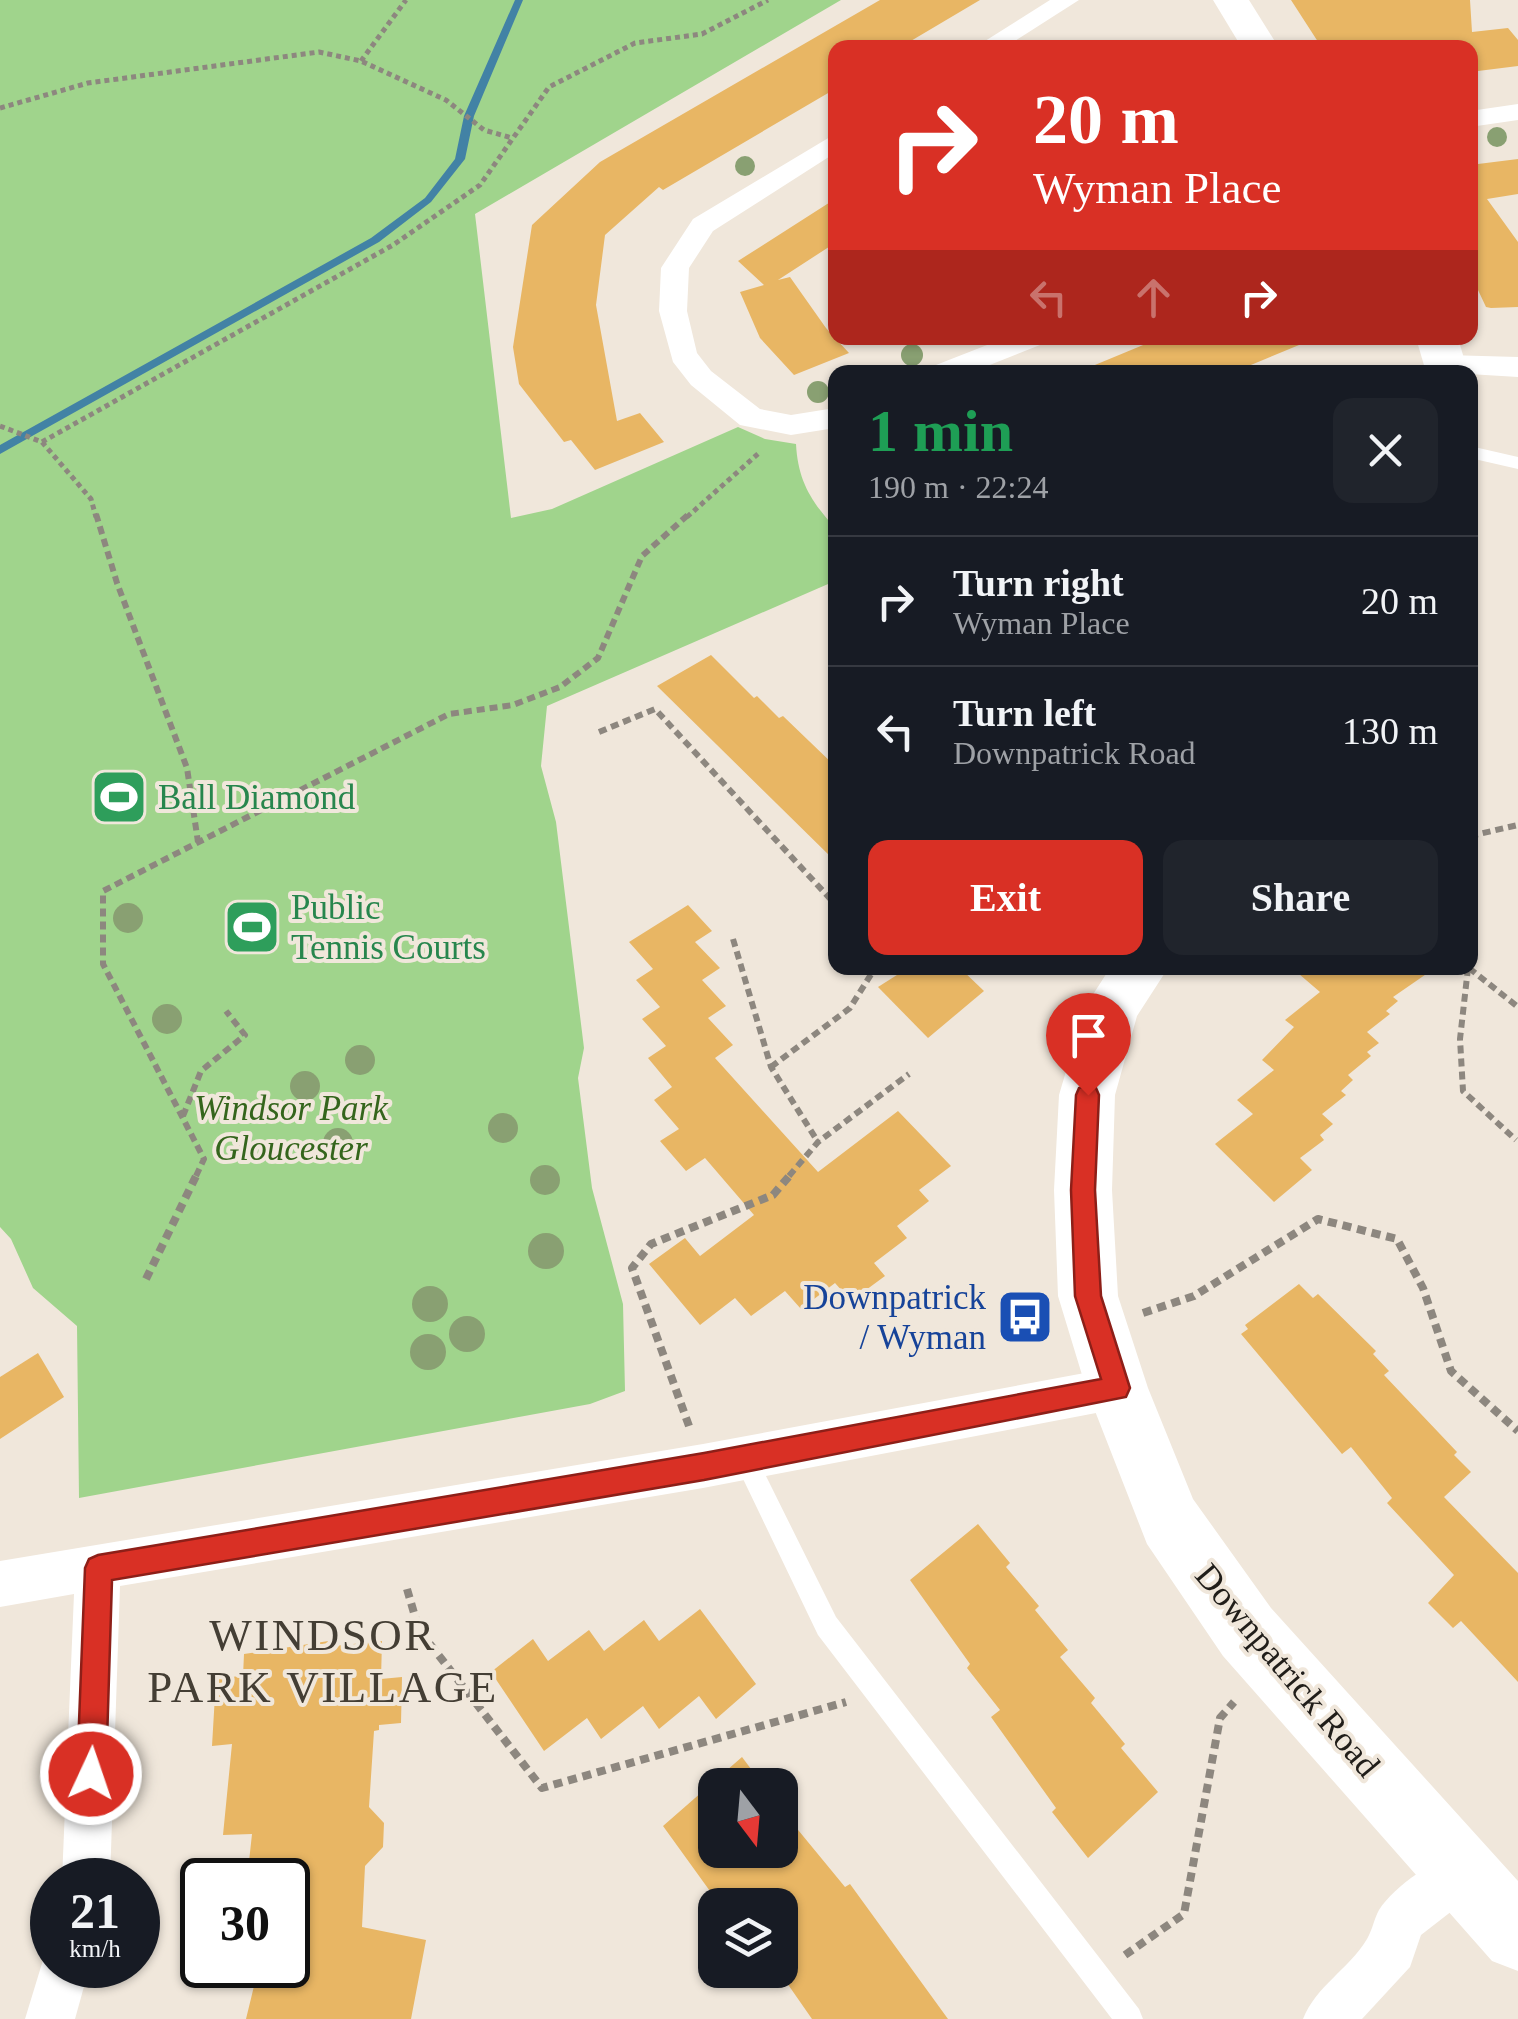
<!DOCTYPE html>
<meta charset="utf-8">
<style>
:root{--surface:#171b24;--page:#20242c;--text:#f1f3f6;--muted:#9ea1a6;--line:#363941;--accent:#d93025}
body{margin:0;font-family:"Times New Roman",serif;background:var(--page);color:var(--text);height:100vh;display:flex;flex-direction:column;font-size:38px;white-space:nowrap}
*{box-sizing:border-box;margin:0}
p{font-size:32px;color:var(--muted)}
.icon{flex:none;width:55px;height:55px;fill:none;stroke:currentColor;stroke-width:2;stroke-linecap:round;stroke-linejoin:round}
.map{position:relative;flex:1;overflow:hidden}
.details{position:absolute;left:828px;top:365px;width:650px;height:610px;display:flex;flex-direction:column;background:var(--surface);border-radius:20px;box-shadow:0 2px 8px #0004}
.details>*{flex:none}
.banner{position:absolute;left:828px;top:40px;width:650px;height:305px;border-radius:20px;box-shadow:0 2px 8px #0004;background:#d93025;color:#fff;overflow:hidden}
.needle{width:65px;rotate:164deg}
.controls{position:absolute;left:698px;top:1768px;display:grid;gap:20px}
.controls a{display:grid;place-items:center;width:100px;height:100px;border-radius:20px;background:var(--surface);box-shadow:0 2px 8px #0004;font-size:50px}
.speed{position:absolute;left:30px;top:1858px;display:flex;gap:20px;font-size:50px;font-weight:700;text-align:center}
.speed>*{display:grid;place-content:center;width:130px;height:130px;border-radius:50%;background:var(--surface);box-shadow:0 2px 8px #0004;line-height:1}
.speed small{font-size:25px;font-weight:400}
.speed .limit{border:5px solid #111;border-radius:15px;background:#fff;color:#111}
.pin{position:absolute;display:grid;place-items:center;width:85px;height:85px;color:#fff;margin:-102px -42px;border-radius:50% 50% 50% 0;rotate:-45deg;box-shadow:0 0 10px #0007}
.pin .icon{rotate:45deg}
.me{position:absolute;width:110px;margin:-55px;rotate:3deg;stroke-linejoin:round;filter:drop-shadow(0 0 8px #0008)}
.turn{display:flex;align-items:center;gap:35px;height:210px;padding:0 40px;font-size:45px}
.turn .icon{width:130px;height:130px;stroke-width:2.5}
.turn b{display:block;font-size:70px;line-height:85px}
.lanes{display:flex;align-items:center;height:95px;padding:0 40px;background:#0003;justify-content:center;gap:50px;direction:ltr}
.lanes .off{opacity:.35}
.round{display:grid;place-items:center;flex:none;width:105px;height:105px;border-radius:20px;background:var(--page)}
.summary{display:flex;align-items:center;justify-content:space-between;height:170px;padding:0 40px}
h1{font-size:60px;font-weight:700;line-height:75px;color:#1e9e55}
.primary-button{display:flex;gap:20px;margin-top:auto;padding:20px 40px}
.primary-button a{flex:1;height:115px;border-radius:20px;background:var(--accent);color:#fff;font-size:40px;font-weight:700;line-height:115px;text-align:center}
.primary-button a+a{background:var(--page);color:var(--text)}
ul{padding:0;list-style:none}
li{display:flex;align-items:center;gap:30px;height:130px;padding:0 40px;border-top:2px solid var(--line)}
li div{flex:1}
li b{display:block;font-size:38px}
li em{font-style:normal}
.map>svg:first-child{display:block}
.green{fill:#a0d48c}
.lines{fill:none;stroke-linecap:round;stroke-linejoin:round}
.stream{fill:#4282a5;fill-rule:evenodd}
.building{fill:#e8b664}
.path-far2{stroke:#8d877f;stroke-width:5;stroke-dasharray:5 4;stroke-linecap:butt}
.path-far1{stroke:#8d877f;stroke-width:6;stroke-dasharray:8 5;stroke-linecap:butt}
.path{stroke:#8d877f;stroke-width:8;stroke-dasharray:9 6;stroke-linecap:butt}
.lane{fill:#fff;fill-rule:evenodd}
.street{fill:#fff;fill-rule:evenodd}
.secondary{fill:#fff;fill-rule:evenodd}
.tree{fill:#89a072}
.route{fill:#d93025;stroke:#8d1f18;stroke-width:2.5}
.labels{text-anchor:middle;stroke-width:8;stroke-linejoin:round;paint-order:stroke}
.leisure-label{font-size:35px;fill:#27864d;stroke:#f0e7db;text-anchor:start}
.park-label{font-size:35px;font-style:italic;fill:#34651c;stroke:#f0e7db}
.transit-label{font-size:35px;fill:#164399;stroke:#f0e7db;text-anchor:end}
.street-label{font-size:35px;fill:#201d19;stroke:#f0e7db}
.near-neighbourhood-label{font-size:45px;letter-spacing:2.5px;fill:#443e34;stroke:#f0e7db}
</style>
<div class="map">
<svg width="1518" height="2019" viewBox="0 0 1518 2019">
<rect width="100%" height="100%" fill="#f0e7db"/>
<path class="green" d="M0 0H841L475 214 511 518 552 509 738 427 765 439 796 444C798 481 811 501 835 528V581L547 706 541 766 556 822 584 1048 578 1078 592 1188 623 1304 625 1391 590 1404 79 1498 77 1326 33 1288 11 1239 0 1227Z"/>
<g class="lines">
<path class="stream" d="M515 0H523L474 116 465 159 431 202 379 242 0 454V445L371 238 425 198 455 159 464 116Z"/>
</g>
<g class="building">
<path d="M880 0H980L899 48H835V89L663 190 659 187 605 235 596 305 617 421 640 413 664 442 595 470 571 440 564 442 519 384 513 347 532 225 600 162Z"/>
<path d="M1291 0H1470L1472 32 1508 28 1518 40V66L1470 72V48H1322Z"/>
<path d="M1518 159V194L1487 199 1518 242V307L1491 308 1486 307 1470 273V165Z"/>
<path d="M835 199V243L778 280 790 277 826 328 849 353 794 375 760 338 740 292 764 285 738 261Z"/>
<path d="M1160 338H1316L1234 372H1078Z"/>
<path d="M711 655 754 698 757 696 779 718 783 716 835 766V861L657 686Z"/>
<path d="M688 905 712 931 695 942 720 968 702 980 726 1006 708 1018 733 1045 715 1058 818 1172 898 1111 951 1166 919 1190 929 1201 897 1226 907 1238 874 1263 885 1276 851 1301 835 1283 801 1309 785 1291 751 1316 735 1298 700 1325 649 1264 685 1238 700 1256 754 1215 705 1158 686 1171 660 1141 679 1129 654 1100 672 1087 648 1058 666 1046 642 1019 660 1007 636 980 653 969 629 942Z"/>
<path d="M908 968H960L984 991 928 1038 878 987Z"/>
<path d="M1292 968H1435L1393 997 1398 1001 1386 1011 1390 1014 1367 1032 1379 1043 1367 1052 1371 1056 1348 1075 1353 1080 1341 1091 1346 1095 1322 1114 1333 1124 1320 1135 1324 1140 1300 1158 1312 1170 1274 1202 1215 1144 1253 1114 1237 1100 1274 1070 1262 1060 1294 1027 1285 1020 1320 992Z"/>
<path d="M1299 1284 1313 1298 1318 1294 1376 1351 1373 1354 1389 1371 1384 1375 1457 1452 1454 1455 1471 1472 1444 1497 1518 1573V1682L1461 1621 1453 1628 1428 1603 1454 1575 1387 1503 1392 1498 1351 1447 1342 1454 1241 1334 1248 1329 1245 1325Z"/>
<path d="M38 1353 64 1397 0 1439V1377Z"/>
<path d="M978 1524 1010 1563 1006 1567 1039 1606 1035 1610 1068 1650 1060 1657 1095 1698 1091 1703 1125 1744 1121 1748 1158 1792 1088 1858 1052 1812 1056 1808 991 1717 1000 1710 967 1668 970 1664 910 1580Z"/>
<path d="M700 1609 756 1684 716 1719 699 1696 659 1729 643 1706 601 1739 587 1718 544 1751 491 1672 533 1639 548 1661 589 1630 604 1651 644 1620 659 1641Z"/>
<path d="M335 1640 334 1646 382 1641 381 1679 402 1677 401 1723 379 1725V1730L374 1731 369 1807 384 1823 383 1847 365 1866 362 1927 426 1940 411 2019H246L255 1982 268 1984 273 1965H288V1880H247L252 1834 223 1835 232 1744 212 1746 216 1678 243 1676 244 1654Z"/>
<path d="M742 1757 763 1785H715V1850H780V1808L845 1887 850 1884 948 2019H812L780 1973V1905H720L663 1826Z"/>
</g>
<g class="lines">
<g class="path-far2">
<path d="M361 61 406 0"/>
<path d="M0 108 88 83 319 52 361 61 446 100 484 130 512 138"/>
<path d="M0 426 42 442 91 499 96 517"/>
<path d="M42 442 393 245 480 185 549 87 635 43 702 34 768 0"/>
<path d="M687 517 760 452"/>
</g>
<g class="path-far1">
<path d="M96 514 117 583 187 768 198 842"/>
<path d="M599 732 655 709 835 904"/>
<path d="M1470 836 1518 825"/>
<path d="M1470 887 1475 898 1470 944"/>
<path d="M733 939 771 1067 818 1142"/>
<path d="M1468 968 1460 1039 1463 1091 1516 1140"/>
<path d="M1469 968 1518 1007"/>
<path d="M771 1067 850 1008 875 968"/>
<path d="M183 1116 201 1071 245 1035 226 1011"/>
<path d="M196 1176 204 1159 103 964V891L449 714 513 705 560 687 598 658 642 556 689 514"/>
<path d="M789 1176 818 1142 909 1074"/>
</g>
<g class="path">
<path d="M146 1279 197 1174"/>
<path d="M1143 1313 1194 1296 1318 1219 1397 1239 1423 1288 1451 1371 1518 1431"/>
<path d="M689 1426 632 1268 651 1244 773 1195 791 1174"/>
<path d="M407 1589 419 1630 542 1788 846 1702"/>
<path d="M1125 1955 1184 1914 1220 1718 1234 1702"/>
</g>
<g class="lane">
<path d="M1470 446 1518 457V469L1470 458Z"/>
<path d="M745 1447 753 1450 836 1617 1139 2009 1143 2019H1112L818 1635 733 1458 737 1450Z"/>
</g>
<g class="street">
<path d="M1050 0H1079L1004 48H974Z"/>
<path d="M1518 104V120L1470 127V111Z"/>
<path d="M835 134V153L713 231 689 268 687 311 697 353 711 371 760 409 791 415 835 408V428L791 435 740 425 691 385 673 362 659 311 661 268 693 219Z"/>
<path d="M1005 338H1044L1040 345 972 372H931L936 365Z"/>
<path d="M1446 355 1518 357V377L1436 372 1431 365 1436 358Z"/>
<path d="M1117 1367 1132 1373 1138 1388 1132 1403 1117 1409 703 1488 120 1586 110 1880H62L74 1594 0 1607V1561L703 1444Z"/>
<path d="M1462 1849 1479 1856 1486 1873 1479 1890 1421 1935 1410 1967 1362 2019H1303C1316 1986 1349 1969 1367 1939 1372 1931 1374 1919 1379 1910 1395 1885 1435 1860 1462 1849Z"/>
<path d="M52 1945V1965H90L75 2019H25L47 1947Z"/>
</g>
<g class="secondary">
<path d="M1213 0H1249L1279 48H1242Z"/>
<path d="M1416 338H1458L1468 372H1426Z"/>
<path d="M1110 968H1168L1137 1016 1115 1095 1112 1190 1118 1296 1148 1388 1193 1499 1271 1608 1518 1881V1971L1492 1961 1223 1656 1147 1544 1086 1388 1058 1296 1054 1190 1059 1095 1085 1007Z"/>
</g>
</g>
<g class="tree">
<circle cx="1497" cy="137" r="10"/>
<circle cx="745" cy="166" r="10"/>
<circle cx="912" cy="355" r="11"/>
<circle cx="818" cy="392" r="11"/>
<circle cx="128" cy="918" r="15"/>
<circle cx="167" cy="1019" r="15"/>
<circle cx="360" cy="1060" r="15"/>
<circle cx="305" cy="1086" r="15"/>
<circle cx="503" cy="1128" r="15"/>
<circle cx="338" cy="1143" r="15"/>
<circle cx="545" cy="1180" r="15"/>
<circle cx="546" cy="1251" r="18"/>
<circle cx="430" cy="1304" r="18"/>
<circle cx="467" cy="1334" r="18"/>
<circle cx="428" cy="1352" r="18"/>
</g>
<path class="route" d="M1088 1085 1096 1088 1099 1095 1095 1190 1101 1296 1130 1388 1126 1397 704 1480 112 1580 106 1774 101 1784 91 1788 81 1784 77 1774 85 1568 89 1559 98 1555 704 1453 1101 1379 1075 1296 1071 1190 1076 1095 1079 1088Z"/>
<defs>
<g id="stadium-square" transform="scale(2.875)"><rect x="-9" y="-9" width="18" height="18" rx="4" fill="#2e9e5b" stroke="#f0e7db"/><path d="M0-5a6.5 5 0 1 0 0 10a6.5 5 0 1 0 0-10ZM-3.5-1.8h7v3.6h-7Z" fill="#fff"/></g>
<g id="bus-square" transform="scale(2.875)"><rect x="-9" y="-9" width="18" height="18" rx="4" fill="#1a4fb4" stroke="#f0e7db"/><path d="M-5-6H5V4H4V6H2V4H-2V6H-4V4H-5ZM-3.5-4V0h7V-4ZM-3.5 1.2v1.5H-2V1.2ZM2 1.2v1.5H3.5V1.2Z" fill="#fff"/></g>
</defs>
<g fill-rule="evenodd">
<use href="#stadium-square" x="119" y="797"/>
<use href="#stadium-square" x="252" y="927"/>
<use href="#bus-square" x="1025" y="1317"/>
</g>
<g class="labels">
<g class="leisure-label">
<text x="158" y="809">Ball Diamond</text>
<text x="291" y="919">Public<tspan x="291" dy="40">Tennis Courts</tspan></text>
</g>
<g class="park-label">
<text x="291" y="1120">Windsor Park<tspan x="291" dy="40">Gloucester</tspan></text>
</g>
<g class="transit-label">
<text x="986" y="1309">Downpatrick<tspan x="986" dy="40">/ Wyman</tspan></text>
</g>
<g class="street-label">
<text transform="translate(1288 1670) rotate(50)" y="12">Downpatrick Road</text>
</g>
<g class="near-neighbourhood-label">
<text x="323" y="1650">WINDSOR<tspan x="323" dy="52">PARK VILLAGE</tspan></text>
</g>
</g>
</svg>
<div class="controls">
<a><svg class="needle" viewBox="-14 -14 28 28"><path d="M0-13l5 13h-10z" fill="#e53935"/><path d="M0 13l5-13h-10z" fill="#9ea1a6"/></svg></a>
<a><svg class="icon" aria-label="layers" viewBox="0 0 24 24"><path d="M12 4l9 5-9 5-9-5zM3 14l9 5 9-5"/></svg></a>
</div>
<div class="speed"><div>21<small>km/h</small></div><div class="limit">30</div></div>
<div class="pin" style="left:1088px;top:1095px;background:#d93025"><svg class="icon" aria-label="arrive" viewBox="0 0 24 24"><path d="M6 21V4h12l-3 4 3 4H6"/></svg></div>
<svg class="me" style="left:91px;top:1774px" viewBox="-20 -20 40 40"><circle r="17" fill="#d93025" stroke="#fff" stroke-width="3"/><path d="M0-11L8 9 0 5-8 9z" fill="#fff"/></svg>
<div class="banner">
<div class="turn"><svg class="icon" aria-label="right" viewBox="0 0 24 24"><path d="M7 20v-9h11M14 6l5 5-5 5"/></svg><div><b>20 m</b>Wyman Place</div></div>
<div class="lanes"><svg class="icon off" aria-label="left" viewBox="0 0 24 24"><path d="M17 20v-9H6M10 6l-5 5 5 5"/></svg><svg class="icon off" aria-label="ahead" viewBox="0 0 24 24"><path d="M12 20V5M6 11l6-6 6 6"/></svg><svg class="icon" aria-label="right" viewBox="0 0 24 24"><path d="M7 20v-9h11M14 6l5 5-5 5"/></svg></div>
</div>
<section class="details">
<div class="summary"><div><h1>1 min</h1><p>190 m · 22:24</p></div><a class="round"><svg class="icon" aria-label="close" viewBox="0 0 24 24"><path d="M6 6l12 12M18 6L6 18"/></svg></a></div>
<ul>
<li><svg class="icon" aria-label="right" viewBox="0 0 24 24"><path d="M7 20v-9h11M14 6l5 5-5 5"/></svg><div><b>Turn right</b><p>Wyman Place</p></div><em>20 m</em></li>
<li><svg class="icon" aria-label="left" viewBox="0 0 24 24"><path d="M17 20v-9H6M10 6l-5 5 5 5"/></svg><div><b>Turn left</b><p>Downpatrick Road</p></div><em>130 m</em></li>
</ul>
<div class="primary-button"><a>Exit</a><a>Share</a></div>
</section>
</div>
